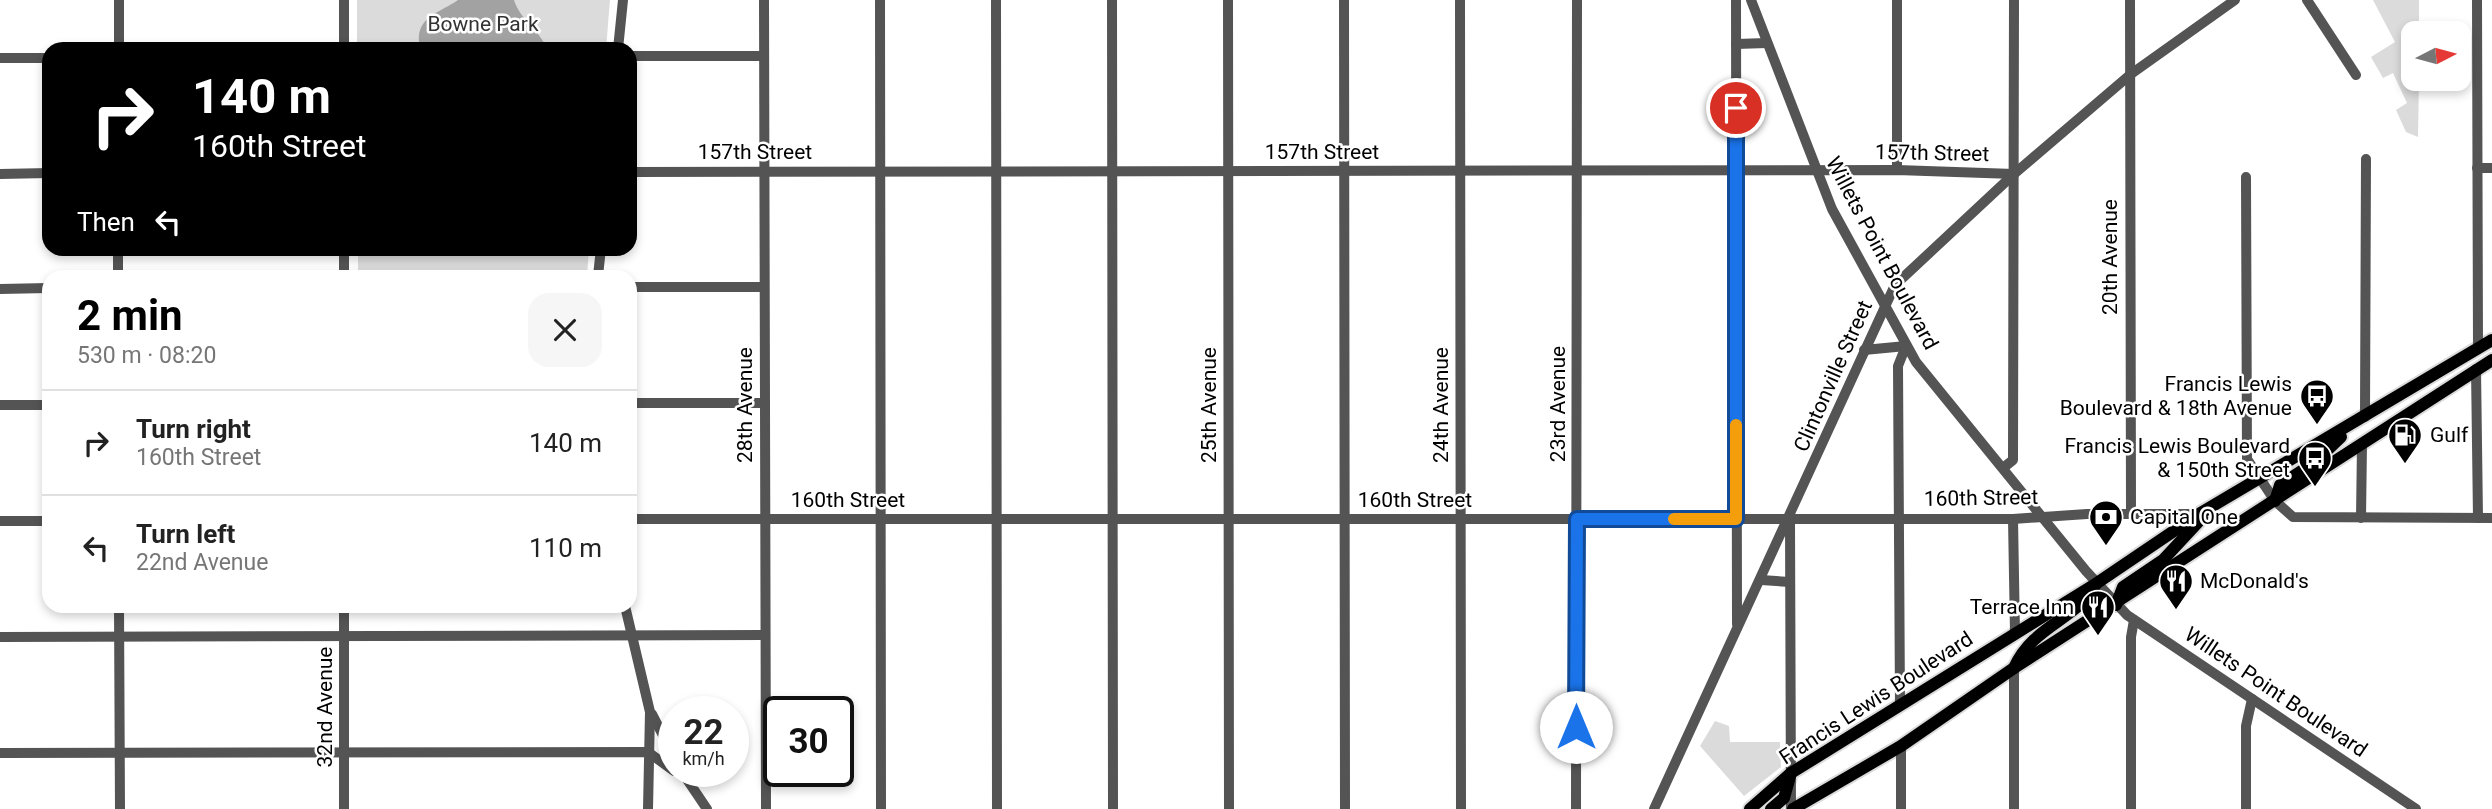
<!DOCTYPE html>
<meta charset="utf-8">
<style>
:root{--surface:#fff;--page:#f6f6f6;--text:#222;--muted:#767676;--line:#e0e0e0;--accent:#000}
body{margin:0;font-family:Roboto,sans-serif;background:var(--page);color:var(--text);height:100vh;display:flex;flex-direction:column;font-size:26px;white-space:nowrap}
*{box-sizing:border-box;margin:0}
p{font-size:23px;color:var(--muted)}
.icon{flex:none;width:38px;height:38px;fill:none;stroke:currentColor;stroke-width:2;stroke-linecap:round;stroke-linejoin:round}
.map{position:relative;flex:1;overflow:hidden}
.side{position:absolute;left:42px;top:270px;width:595px;height:343px;display:flex;flex-direction:column;background:var(--surface);border-radius:21px;box-shadow:0 4px 10px #0003}
.side>*{flex:none}
.top-card{position:absolute;left:42px;top:42px;width:595px;height:214px;border-radius:21px;box-shadow:0 4px 10px #0003;background:#000;color:#fff;overflow:hidden}
.needle{width:46px;rotate:84deg}
.controls{position:absolute;left:2401px;top:21px;display:grid;gap:14px}
.controls a{display:grid;place-items:center;width:70px;height:70px;border-radius:14px;background:var(--surface);box-shadow:0 4px 10px #0003;font-size:35px}
.speed{position:absolute;left:658px;top:696px;display:flex;gap:14px;font-size:35px;font-weight:700;text-align:center}
.speed>*{display:grid;place-content:center;width:91px;height:91px;border-radius:50%;background:var(--surface);box-shadow:0 4px 10px #0003;line-height:1}
.speed small{font-size:18px;font-weight:400}
.speed .limit{border:4px solid #111;border-radius:10px;background:#fff;color:#111}
.pin{position:absolute;display:grid;place-items:center;width:60px;height:60px;color:#fff;margin:-30px;border:4px solid #fff;border-radius:50%;box-shadow:0 2px 7px #0007}
.me{position:absolute;width:77px;margin:-38px;rotate:0deg;stroke-linejoin:round;filter:drop-shadow(0 0 5px #0008)}
.turn{display:flex;align-items:center;gap:24px;height:147px;padding:0 35px;font-size:32px}
.turn .icon{width:91px;height:91px;stroke-width:2.5}
.turn b{display:block;font-size:49px;line-height:60px}
.then{display:flex;align-items:center;height:66px;padding:0 35px;background:#0003;gap:14px;font-size:26px}
.round{display:grid;place-items:center;flex:none;width:74px;height:74px;border-radius:21px;background:var(--page)}
.head{display:flex;align-items:center;justify-content:space-between;height:119px;padding:0 35px}
h1{font-size:42px;font-weight:700;line-height:52px;color:var(--accent)}
ul{padding:0;list-style:none}
li{display:flex;align-items:center;gap:21px;height:105px;padding:0 35px;border-top:2px solid var(--line)}
li div{flex:1}
li b{display:block;font-size:26px}
li em{font-style:normal}
.map>svg:first-child{display:block}
.green{fill:#dbdbdb}
.water{fill:#a2a2a2}
.lines{fill:none;stroke-linecap:round;stroke-linejoin:round}
.major-casing{stroke:#dbdbdb;stroke-width:16}
.minor{stroke:#545454;stroke-width:10}
.major{stroke:#000;stroke-width:12}
.route-casing{stroke:#114b97;stroke-width:18}
.route{stroke:#1a73e8;stroke-width:12}
.slow{stroke:#f59e0b;stroke-width:12}
.labels{text-anchor:middle;stroke-width:5;stroke-linejoin:round;paint-order:stroke}
.park-label{font-size:21px;fill:#323232;stroke:#fff}
.street-label{font-size:21px;fill:#000;stroke:#fff}
.poi-label{font-size:21px;fill:#000;stroke:#fff;text-anchor:end}
</style>
<div class="map">
<svg width="2492" height="809" viewBox="0 0 2492 809">
<rect width="100%" height="100%" fill="#fff"/>
<g class="green">
<path d="M357 0H610L606 49H357Z"/>
<path d="M2373 0H2419V33H2413V79H2419L2418 137 2406 132 2396 110 2407 103 2393 73 2383 78 2371 57 2395 42Z"/>
<path d="M358 249V248L589 249 587 276H358Z"/>
<path d="M1715 721 1729 726 1730 742H1780L1781 767 1744 796 1700 746Z"/>
</g>
<path class="water" d="M458 0H514C520 20 540 30 547 49H420C413 17 438 14 458 0Z"/>
<g class="lines">
<g class="major-casing">
<g id="major">
<path d="M2275 501 2280 485 2315 462 2341 437"/>
<path d="M2116 605 2123 587 2163 560 2202 518"/>
<path d="M2014 668C2034 624 2077 620 2096 584"/>
<path d="M1750 809 1791 773 2097 583 2199 514 2492 340"/>
<path d="M1771 809 1784 798 1791 773"/>
<path d="M1793 809 1901 746 2014 668 2492 360"/>
</g>
</g>
<g class="minor">
<path d="M344 0V49"/>
<path d="M764 0 766 809"/>
<path d="M880 0 881 809"/>
<path d="M996 0 997 809"/>
<path d="M1112 0 1113 809"/>
<path d="M1228 0 1229 809"/>
<path d="M1344 0 1345 809"/>
<path d="M1460 0 1461 809"/>
<path d="M1736 0 1737 624"/>
<path d="M1751 0 1832 209 1916 362 2086 571 2127 615 2416 809"/>
<path d="M1897 0V170"/>
<path d="M2130 0 2131 513"/>
<path d="M2307 0 2356 75"/>
<path d="M2477 0 2478 349"/>
<path d="M1736 44 1767 43"/>
<path d="M119 49V0"/>
<path d="M618 49 623 0"/>
<path d="M630 56H764"/>
<path d="M0 58H49"/>
<path d="M2477 168H2492"/>
<path d="M630 172 1897 170 2014 174"/>
<path d="M0 174 49 173"/>
<path d="M2246 177 2247 459 2275 501 2293 517 2492 518"/>
<path d="M344 248V276"/>
<path d="M118 276V248"/>
<path d="M598 276 601 248"/>
<path d="M630 287H764"/>
<path d="M0 289 49 288"/>
<path d="M1864 350 1906 346"/>
<path d="M2476 369 2478 518"/>
<path d="M630 403H765"/>
<path d="M0 405H49"/>
<path d="M2365 417 2366 159"/>
<path d="M2003 468 2013 460 2014 0"/>
<path d="M2361 518 2362 444"/>
<path d="M630 519H2013L2087 514H2199"/>
<path d="M2013 519 2015 633"/>
<path d="M0 521H49"/>
<path d="M1790 521 1791 809"/>
<path d="M1761 580 1790 582"/>
<path d="M119 606 120 809"/>
<path d="M344 606V809"/>
<path d="M625 606 650 712 648 809"/>
<path d="M0 637 765 635"/>
<path d="M1900 706 1898 366 1906 346"/>
<path d="M652 714 674 757"/>
<path d="M1901 746V809"/>
<path d="M0 753 648 752 674 771"/>
<path d="M682 772 707 809"/>
<path d="M1576 809 1577 0"/>
<path d="M1654 809 1895 285 2014 174 2131 74 2235 0"/>
<path d="M2014 809V668"/>
<path d="M2131 809V637L2134 620"/>
<path d="M2246 809V726L2252 699"/>
</g>
<use href="#major" class="major"/>
</g>
<g class="lines">
<g class="route-casing">
<path id="route" d="M1576 727 1577 519H1736V108"/>
</g>
<use href="#route" class="route"/>
<path class="slow" d="M1674 519H1736V425"/>
</g>
<defs>
<g id="bus-pin" transform="scale(1.75)"><path d="M0 17L-7.5 6A9.5 9.5 0 1 1 7.5 6Z" fill="#000" stroke="#fff"/><path d="M-5-6H5V4H4V6H2V4H-2V6H-4V4H-5ZM-3.5-4V0h7V-4ZM-3.5 1.2v1.5H-2V1.2ZM2 1.2v1.5H3.5V1.2Z" fill="#fff"/></g>
<g id="fuel-pin" transform="scale(1.75)"><path d="M0 17L-7.5 6A9.5 9.5 0 1 1 7.5 6Z" fill="#000" stroke="#fff"/><path d="M-5.5-6h7V0h2V4h1.3V-2.5L3-4.5l.8-.8L6-3V5H2.5V1h-1V6h-7ZM-4.2-4.7v3.2H.2V-4.7Z" fill="#fff"/></g>
<g id="bank-pin" transform="scale(1.75)"><path d="M0 17L-7.5 6A9.5 9.5 0 1 1 7.5 6Z" fill="#000" stroke="#fff"/><path d="M-6-4H6V4H-6ZM0-2.3a2.3 2.3 0 1 0 0 4.6a2.3 2.3 0 1 0 0-4.6Z" fill="#fff"/></g>
<g id="restaurant-pin" transform="scale(1.75)"><path d="M0 17L-7.5 6A9.5 9.5 0 1 1 7.5 6Z" fill="#000" stroke="#fff"/><path d="M-5-6h1v4h1v-4h1v4h1v-4h1v5L-1.5 .5V6h-2V.5L-5-1ZM5-6V6H3V1.5H1.5Q1.5-4 5-6Z" fill="#fff"/></g>
</defs>
<g fill-rule="evenodd">
<use href="#bus-pin" x="2317" y="396"/>
<use href="#fuel-pin" x="2405" y="435"/>
<use href="#bus-pin" x="2315" y="458"/>
<use href="#bank-pin" x="2106" y="517"/>
<use href="#restaurant-pin" x="2176" y="581"/>
<use href="#restaurant-pin" x="2098" y="607"/>
</g>
<g class="labels">
<g class="park-label">
<text x="483" y="31">Bowne Park</text>
</g>
<g class="street-label">
<text x="755" y="159">157th Street</text>
<text x="1322" y="159">157th Street</text>
<text transform="translate(1932 153) rotate(1)" y="7">157th Street</text>
<text transform="translate(1882 253) rotate(62)" y="7">Willets Point Boulevard</text>
<text transform="translate(2110 257) rotate(-90)" y="7">20th Avenue</text>
<text transform="translate(1833 376) rotate(-66)" y="7">Clintonville Street</text>
<text transform="translate(1558 404) rotate(-90)" y="7">23rd Avenue</text>
<text transform="translate(745 405) rotate(-90)" y="7">28th Avenue</text>
<text transform="translate(1209 405) rotate(-90)" y="7">25th Avenue</text>
<text transform="translate(1441 405) rotate(-90)" y="7">24th Avenue</text>
<text transform="translate(1981 498) rotate(-1)" y="7">160th Street</text>
<text x="848" y="507">160th Street</text>
<text x="1415" y="507">160th Street</text>
<text transform="translate(2276 692) rotate(34)" y="7">Willets Point Boulevard</text>
<text transform="translate(1876 698) rotate(-33)" y="7">Francis Lewis Boulevard</text>
<text transform="translate(325 707) rotate(-90)" y="7">32nd Avenue</text>
</g>
<g class="poi-label">
<text x="2292" y="391">Francis Lewis<tspan x="2292" dy="24">Boulevard &amp; 18th Avenue</tspan></text>
<text x="2430" y="442" text-anchor="start">Gulf</text>
<text x="2290" y="453">Francis Lewis Boulevard<tspan x="2290" dy="24">&amp; 150th Street</tspan></text>
<text x="2130" y="524" text-anchor="start">Capital One</text>
<text x="2200" y="588" text-anchor="start">McDonald's</text>
<text x="2074" y="614">Terrace Inn</text>
</g>
</g>
</svg>
<div class="controls">
<a><svg class="needle" viewBox="-14 -14 28 28"><path d="M0-13l5 13h-10z" fill="#e53935"/><path d="M0 13l5-13h-10z" fill="#767676"/></svg></a>
</div>
<div class="speed"><div>22<small>km/h</small></div><div class="limit">30</div></div>
<div class="pin" style="left:1736px;top:108px;background:#d93025"><svg class="icon" aria-label="arrive" viewBox="0 0 24 24"><path d="M6 21V4h12l-3 4 3 4H6"/></svg></div>
<svg class="me" style="left:1576px;top:727px" viewBox="-20 -20 40 40"><circle r="19" fill="#fff"/><path d="M0-13L10 11 0 6-10 11z" fill="#1a73e8"/></svg>
<div class="top-card">
<div class="turn"><svg class="icon" aria-label="right" viewBox="0 0 24 24"><path d="M7 20v-9h11M14 6l5 5-5 5"/></svg><div><b>140 m</b>160th Street</div></div>
<div class="then">Then<svg class="icon" aria-label="left" viewBox="0 0 24 24"><path d="M17 20v-9H6M10 6l-5 5 5 5"/></svg></div>
</div>
<section class="side">
<div class="head"><div><h1>2 min</h1><p>530 m · 08:20</p></div><a class="round"><svg class="icon" aria-label="close" viewBox="0 0 24 24"><path d="M6 6l12 12M18 6L6 18"/></svg></a></div>
<ul>
<li><svg class="icon" aria-label="right" viewBox="0 0 24 24"><path d="M7 20v-9h11M14 6l5 5-5 5"/></svg><div><b>Turn right</b><p>160th Street</p></div><em>140 m</em></li>
<li><svg class="icon" aria-label="left" viewBox="0 0 24 24"><path d="M17 20v-9H6M10 6l-5 5 5 5"/></svg><div><b>Turn left</b><p>22nd Avenue</p></div><em>110 m</em></li>
</ul>
</section>
</div>
